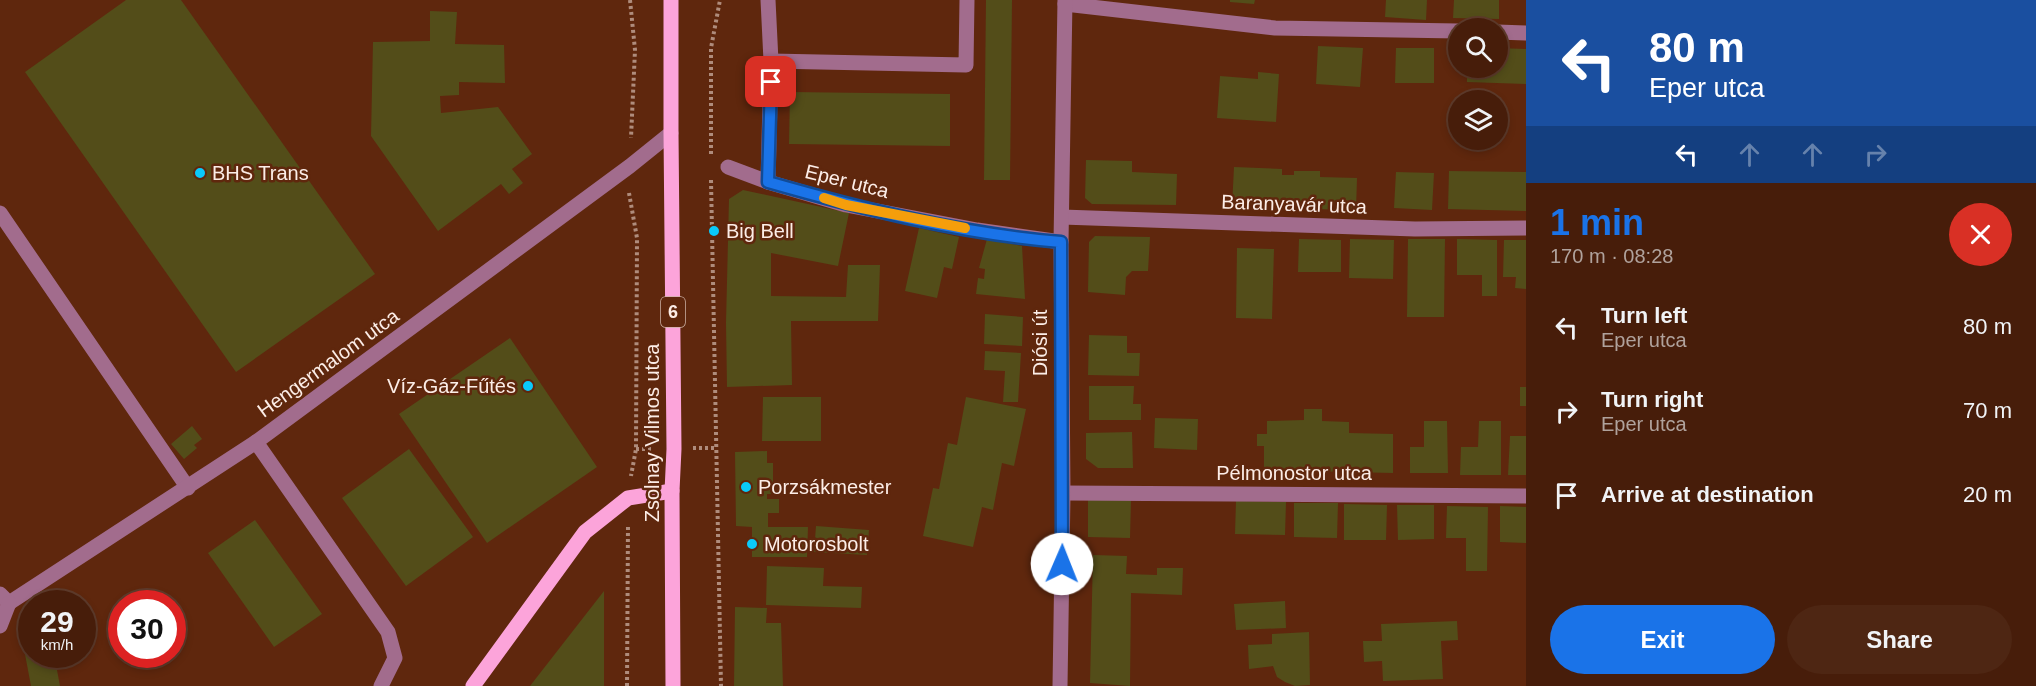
<!DOCTYPE html>
<meta charset="utf-8">
<style>
:root{--surface:#471d0a;--page:#4e2613;--text:#f1f3f6;--muted:#b0a29c;--line:#5f3b2b;--accent:#1a73e8}
body{margin:0;font-family:Helvetica,sans-serif;background:var(--page);color:var(--text);height:100vh;display:flex;flex-direction:column;font-size:22px;white-space:nowrap}
*{box-sizing:border-box;margin:0}
p{font-size:20px;color:var(--muted)}
.icon{flex:none;width:33px;height:33px;fill:none;stroke:currentColor;stroke-width:2;stroke-linecap:round;stroke-linejoin:round}
.map{position:relative;flex:1;overflow:hidden}
.drawer{display:flex;flex-direction:column;background:var(--surface);width:510px}
.drawer>*{flex:none}
.hud{background:#1a4fa0;color:#fff;overflow:hidden}
.controls{position:absolute;left:1448px;top:18px;display:grid;gap:12px}
.controls a{display:grid;place-items:center;width:60px;height:60px;border-radius:50%;background:var(--surface);box-shadow:0 3px 9px #0003,0 0 0 2px var(--line);font-size:30px}
.speed{position:absolute;left:18px;top:590px;display:flex;gap:12px;font-size:30px;font-weight:700;text-align:center}
.speed>*{display:grid;place-content:center;width:78px;height:78px;border-radius:50%;background:var(--surface);box-shadow:0 3px 9px #0003,0 0 0 2px var(--line);line-height:1}
.speed small{font-size:15px;font-weight:400}
.speed .limit{border:9px solid #d22;background:#fff;color:#111}
.pin{position:absolute;display:grid;place-items:center;width:51px;height:51px;color:#fff;margin:-26px;border-radius:12px;box-shadow:0 3px 9px #0006}
.me{position:absolute;width:66px;margin:-33px;rotate:1deg;stroke-linejoin:round;filter:drop-shadow(0 0 4px #0008)}
.turn{display:flex;align-items:center;gap:21px;height:126px;padding:0 24px;font-size:27px}
.turn .icon{width:78px;height:78px;stroke-width:2.5}
.turn b{display:block;font-size:42px;line-height:51px}
.lanes{display:flex;align-items:center;height:57px;padding:0 24px;background:#0003;justify-content:center;gap:30px;direction:ltr}
.lanes .off{opacity:.35}
.round{display:grid;place-items:center;flex:none;width:63px;height:63px;border-radius:32px;background:var(--page)}
.summary{display:flex;align-items:center;justify-content:space-between;height:102px;padding:0 24px}
h1{font-size:36px;font-weight:700;line-height:45px;color:var(--accent)}
.primary-button{display:flex;gap:12px;margin-top:auto;padding:12px 24px}
.primary-button a{flex:1;height:69px;border-radius:36px;background:var(--accent);color:#fff;font-size:24px;font-weight:700;line-height:69px;text-align:center}
.primary-button a+a{background:var(--page);color:var(--text)}
ul{padding:0;list-style:none}
li{display:flex;align-items:center;gap:18px;height:84px;padding:0 24px}
li div{flex:1}
li b{display:block;font-size:22px}
li em{font-style:normal}
main{display:flex;flex:1;min-height:0}
.map>svg:first-child{display:block}
.building{fill:#534d19}
.lines{fill:none;stroke-linecap:round;stroke-linejoin:round}
.path{stroke:#af8c7c;stroke-width:4;stroke-dasharray:3 3;stroke-linecap:butt}
.minor{stroke:#a26c8d;stroke-width:15}
.major{stroke:#fca4da;stroke-width:15}
.route-casing{stroke:#114b97;stroke-width:15}
.route{stroke:#1a73e8;stroke-width:10}
.slow{stroke:#f59e0b;stroke-width:10}
.poi-dot{fill:#0acafa;stroke:#5f270d;stroke-width:2}
.labels{text-anchor:middle;stroke-width:5;stroke-linejoin:round;paint-order:stroke}
.shield{fill:#5f270d;stroke:#cdb2a6;stroke-width:1.5}
.shield-label{font-size:18px;font-weight:bold;fill:#fcede7}
.poi-label{font-size:20px;fill:#fcede7;stroke:#5f270d;text-anchor:start}
.street-label{font-size:20px;fill:#fcede7;stroke:#5f270d}
</style>
<main>
<div class="map">
<svg width="1526" height="686" viewBox="0 0 1526 686">
<rect width="100%" height="100%" fill="#5f270d"/>
<g class="building">
<path d="M126 0H181L375 274 236 372 25 72Z"/>
<path d="M986 0H1012L1010 180H984Z"/>
<path d="M1230 0H1255L1254 4 1230 2Z"/>
<path d="M1386 0H1427L1426 20 1385 17Z"/>
<path d="M1454 0H1499V19L1453 18Z"/>
<path d="M430 11 457 12 455 44 504 45 505 83 459 82V95L440 96 441 113 498 107 532 154 512 169 523 183 509 194 501 184 438 231 371 136 373 42 430 41Z"/>
<path d="M1318 46 1363 48 1360 87 1316 84Z"/>
<path d="M1396 48H1434V83H1395Z"/>
<path d="M1497 48 1526 49V84L1467 82V68H1497Z"/>
<path d="M1258 72 1279 74 1276 122 1217 118 1220 76 1258 79Z"/>
<path d="M790 92 950 94V146L789 144Z"/>
<path d="M1086 160 1132 161V172L1177 174 1176 205 1092 204 1085 198Z"/>
<path d="M1234 167 1282 169V175H1294V171H1320V177L1357 178 1356 210 1232 207Z"/>
<path d="M1449 171 1526 172V211L1448 209Z"/>
<path d="M1396 172 1434 173 1432 210 1394 208Z"/>
<path d="M743 190 849 213 838 266 771 253V296L846 297 848 265H880L878 321H791L792 385 727 387 726 323 729 199Z"/>
<path d="M919 228 959 237 952 269 944 267 937 298 905 291Z"/>
<path d="M1095 236 1150 237 1148 271H1132L1126 277 1125 295 1088 292 1089 242Z"/>
<path d="M987 239 1022 246 1025 299 976 294 978 278 984 279 985 269 979 268Z"/>
<path d="M1299 239 1341 240V272H1298Z"/>
<path d="M1350 239 1394 240 1393 279 1349 278Z"/>
<path d="M1408 239H1445L1444 317H1407Z"/>
<path d="M1457 239 1497 240V296H1482V275H1457Z"/>
<path d="M1504 240H1526V289L1515 288 1516 277H1503Z"/>
<path d="M1237 248 1274 249 1272 319 1236 318Z"/>
<path d="M985 314 1023 317 1022 346 984 344Z"/>
<path d="M1089 335 1127 336V353H1140L1139 376 1088 375Z"/>
<path d="M510 338 597 467 487 543 399 414Z"/>
<path d="M985 351 1021 353 1018 402H1003L1005 371 984 370Z"/>
<path d="M1089 386H1134L1133 404H1141V420H1089Z"/>
<rect x="1520" y="387" width="6" height="19"/>
<path d="M763 397H821V441H762Z"/>
<path d="M966 397 1026 409 1014 466 1002 463 993 510 982 507 973 547 923 536 933 488 939 489 948 443 957 445Z"/>
<path d="M1304 409H1322V421L1349 422V433L1393 434V473L1264 470V446H1257V434H1267V421L1304 420Z"/>
<path d="M1155 418 1198 419 1197 450 1154 448Z"/>
<path d="M1424 421H1447L1448 473H1410V447H1424Z"/>
<path d="M1479 421H1501V475H1460L1461 447H1478Z"/>
<path d="M192 426 202 439 194 445 197 448 184 459 171 444Z"/>
<path d="M1132 432 1133 468H1098L1086 459V433Z"/>
<path d="M1510 436H1526V475H1508Z"/>
<path d="M409 449 473 537 406 586 342 498Z"/>
<path d="M767 451V463H773V494H767V499H779V513H768V527H808L807 557H752V527L736 526 735 452Z"/>
<path d="M1088 499 1131 500 1130 538 1088 537Z"/>
<path d="M1236 501 1286 502 1285 535 1235 534Z"/>
<path d="M1294 503H1338L1337 538 1294 537Z"/>
<path d="M1344 504 1387 505 1386 540H1344Z"/>
<path d="M1397 505H1434V539L1398 540Z"/>
<path d="M1447 506 1488 507 1487 571H1466V538H1446Z"/>
<path d="M1500 506 1526 507V543L1500 542Z"/>
<path d="M255 520 322 614 274 647 208 553Z"/>
<path d="M816 526 869 530 867 555 814 552Z"/>
<path d="M1093 555 1127 556 1126 574 1157 575V568H1183L1182 595 1131 593 1130 686 1090 683Z"/>
<path d="M767 566 824 568 823 586 862 587 861 608 766 605Z"/>
<path d="M604 591V686H530Z"/>
<path d="M1285 601 1286 628 1236 630 1234 604Z"/>
<path d="M735 607 767 608 766 623H781L783 686H734Z"/>
<path d="M1457 621 1458 640 1441 641 1443 679 1383 681 1382 661 1364 662 1363 641H1382L1381 624Z"/>
<path d="M32 631V654H54L60 686H31L21 633Z"/>
<path d="M1309 632 1310 685 1295 686 1285 682 1277 677 1273 666 1249 669 1248 645 1272 644V634Z"/>
</g>
<g class="lines">
<g class="path">
<path d="M630 0 635 50 631 138"/>
<path d="M711 154V48L720 0"/>
<path d="M711 180 721 686"/>
<path d="M629 193 637 238 636 449 631 476"/>
<path d="M693 448H716"/>
<path d="M636 449H653"/>
<path d="M627 686 628 525"/>
</g>
<g class="minor">
<path d="M768 0 771 61 768 182 846 205 977 230 1061 242"/>
<path d="M1065 4 1275 28 1458 31"/>
<path d="M1497 32 1526 33"/>
<path d="M771 61 966 65 967 0"/>
<path d="M728 167 768 182"/>
<path d="M0 213 188 488"/>
<path d="M1062 217 1415 229 1526 228"/>
<path d="M256 442 388 632 395 658 381 686"/>
<path d="M1063 493 1526 496"/>
<path d="M0 594 9 603 256 442 630 166 671 133"/>
<path d="M0 626 9 603"/>
<path d="M1060 686 1063 493 1061 242 1065 0"/>
</g>
<g class="major">
<path d="M671 0V133L674 449 672 491 673 686"/>
<path d="M473 686 585 532 628 498 672 491"/>
</g>
</g>
<g class="lines">
<g class="route-casing">
<path id="route" d="M771 82 768 182C862 209 963 234 1061 242L1062 564"/>
</g>
<use href="#route" class="route"/>
<path class="slow" d="M824 198 846 205 965 228"/>
</g>
<g class="poi-dot">
<circle cx="200" cy="173" r="6"/>
<circle cx="714" cy="231" r="6"/>
<circle cx="528" cy="386" r="6"/>
<circle cx="746" cy="487" r="6"/>
<circle cx="752" cy="544" r="6"/>
</g>
<g class="labels">
<rect class="shield" x="661" y="297" width="24" height="30" rx="4.5"/>
<g class="shield-label">
<text x="673" y="318">6</text>
</g>
<g class="poi-label">
<text x="212" y="180">BHS Trans</text>
<text x="726" y="238">Big Bell</text>
<text x="516" y="393" text-anchor="end">Víz-Gáz-Fűtés</text>
<text x="758" y="494">Porzsákmester</text>
<text x="764" y="551">Motorosbolt</text>
</g>
<g class="street-label">
<text transform="translate(847 181) rotate(14)" y="7">Eper utca</text>
<text transform="translate(1294 204) rotate(2)" y="7">Baranyavár utca</text>
<text transform="translate(1040 343) rotate(-90)" y="7">Diósi út</text>
<text transform="translate(328 363) rotate(-36)" y="7">Hengermalom utca</text>
<text transform="translate(652 433) rotate(-90)" y="7">Zsolnay Vilmos utca</text>
<text x="1294" y="480">Pélmonostor utca</text>
</g>
</g>
</svg>
<div class="controls">
<a><svg class="icon" aria-label="search" viewBox="0 0 24 24"><circle cx="10" cy="10" r="6"/><path d="M15 15l6 6"/></svg></a>
<a><svg class="icon" aria-label="layers" viewBox="0 0 24 24"><path d="M12 4l9 5-9 5-9-5zM3 14l9 5 9-5"/></svg></a>
</div>
<div class="speed"><div>29<small>km/h</small></div><div class="limit">30</div></div>
<div class="pin" style="left:771px;top:82px;background:#d93025"><svg class="icon" aria-label="arrive" viewBox="0 0 24 24"><path d="M6 21V4h12l-3 4 3 4H6"/></svg></div>
<svg class="me" style="left:1062px;top:564px" viewBox="-20 -20 40 40"><circle r="19" fill="#fff"/><path d="M0-13L10 11 0 6-10 11z" fill="#1a73e8"/></svg>
</div>
<section class="drawer">
<div class="hud">
<div class="turn"><svg class="icon" aria-label="left" viewBox="0 0 24 24"><path d="M17 20v-9H6M10 6l-5 5 5 5"/></svg><div><b>80 m</b>Eper utca</div></div>
<div class="lanes"><svg class="icon" aria-label="left" viewBox="0 0 24 24"><path d="M17 20v-9H6M10 6l-5 5 5 5"/></svg><svg class="icon off" aria-label="ahead" viewBox="0 0 24 24"><path d="M12 20V5M6 11l6-6 6 6"/></svg><svg class="icon off" aria-label="ahead" viewBox="0 0 24 24"><path d="M12 20V5M6 11l6-6 6 6"/></svg><svg class="icon off" aria-label="right" viewBox="0 0 24 24"><path d="M7 20v-9h11M14 6l5 5-5 5"/></svg></div>
</div>
<div class="summary"><div><h1>1 min</h1><p>170 m · 08:28</p></div><a class="round" style="background:#d93025;color:#fff"><svg class="icon" aria-label="close" viewBox="0 0 24 24"><path d="M6 6l12 12M18 6L6 18"/></svg></a></div>
<ul>
<li><svg class="icon" aria-label="left" viewBox="0 0 24 24"><path d="M17 20v-9H6M10 6l-5 5 5 5"/></svg><div><b>Turn left</b><p>Eper utca</p></div><em>80 m</em></li>
<li><svg class="icon" aria-label="right" viewBox="0 0 24 24"><path d="M7 20v-9h11M14 6l5 5-5 5"/></svg><div><b>Turn right</b><p>Eper utca</p></div><em>70 m</em></li>
<li><svg class="icon" aria-label="arrive" viewBox="0 0 24 24"><path d="M6 21V4h12l-3 4 3 4H6"/></svg><div><b>Arrive at destination</b></div><em>20 m</em></li>
</ul>
<div class="primary-button"><a>Exit</a><a>Share</a></div>
</section>
</main>
